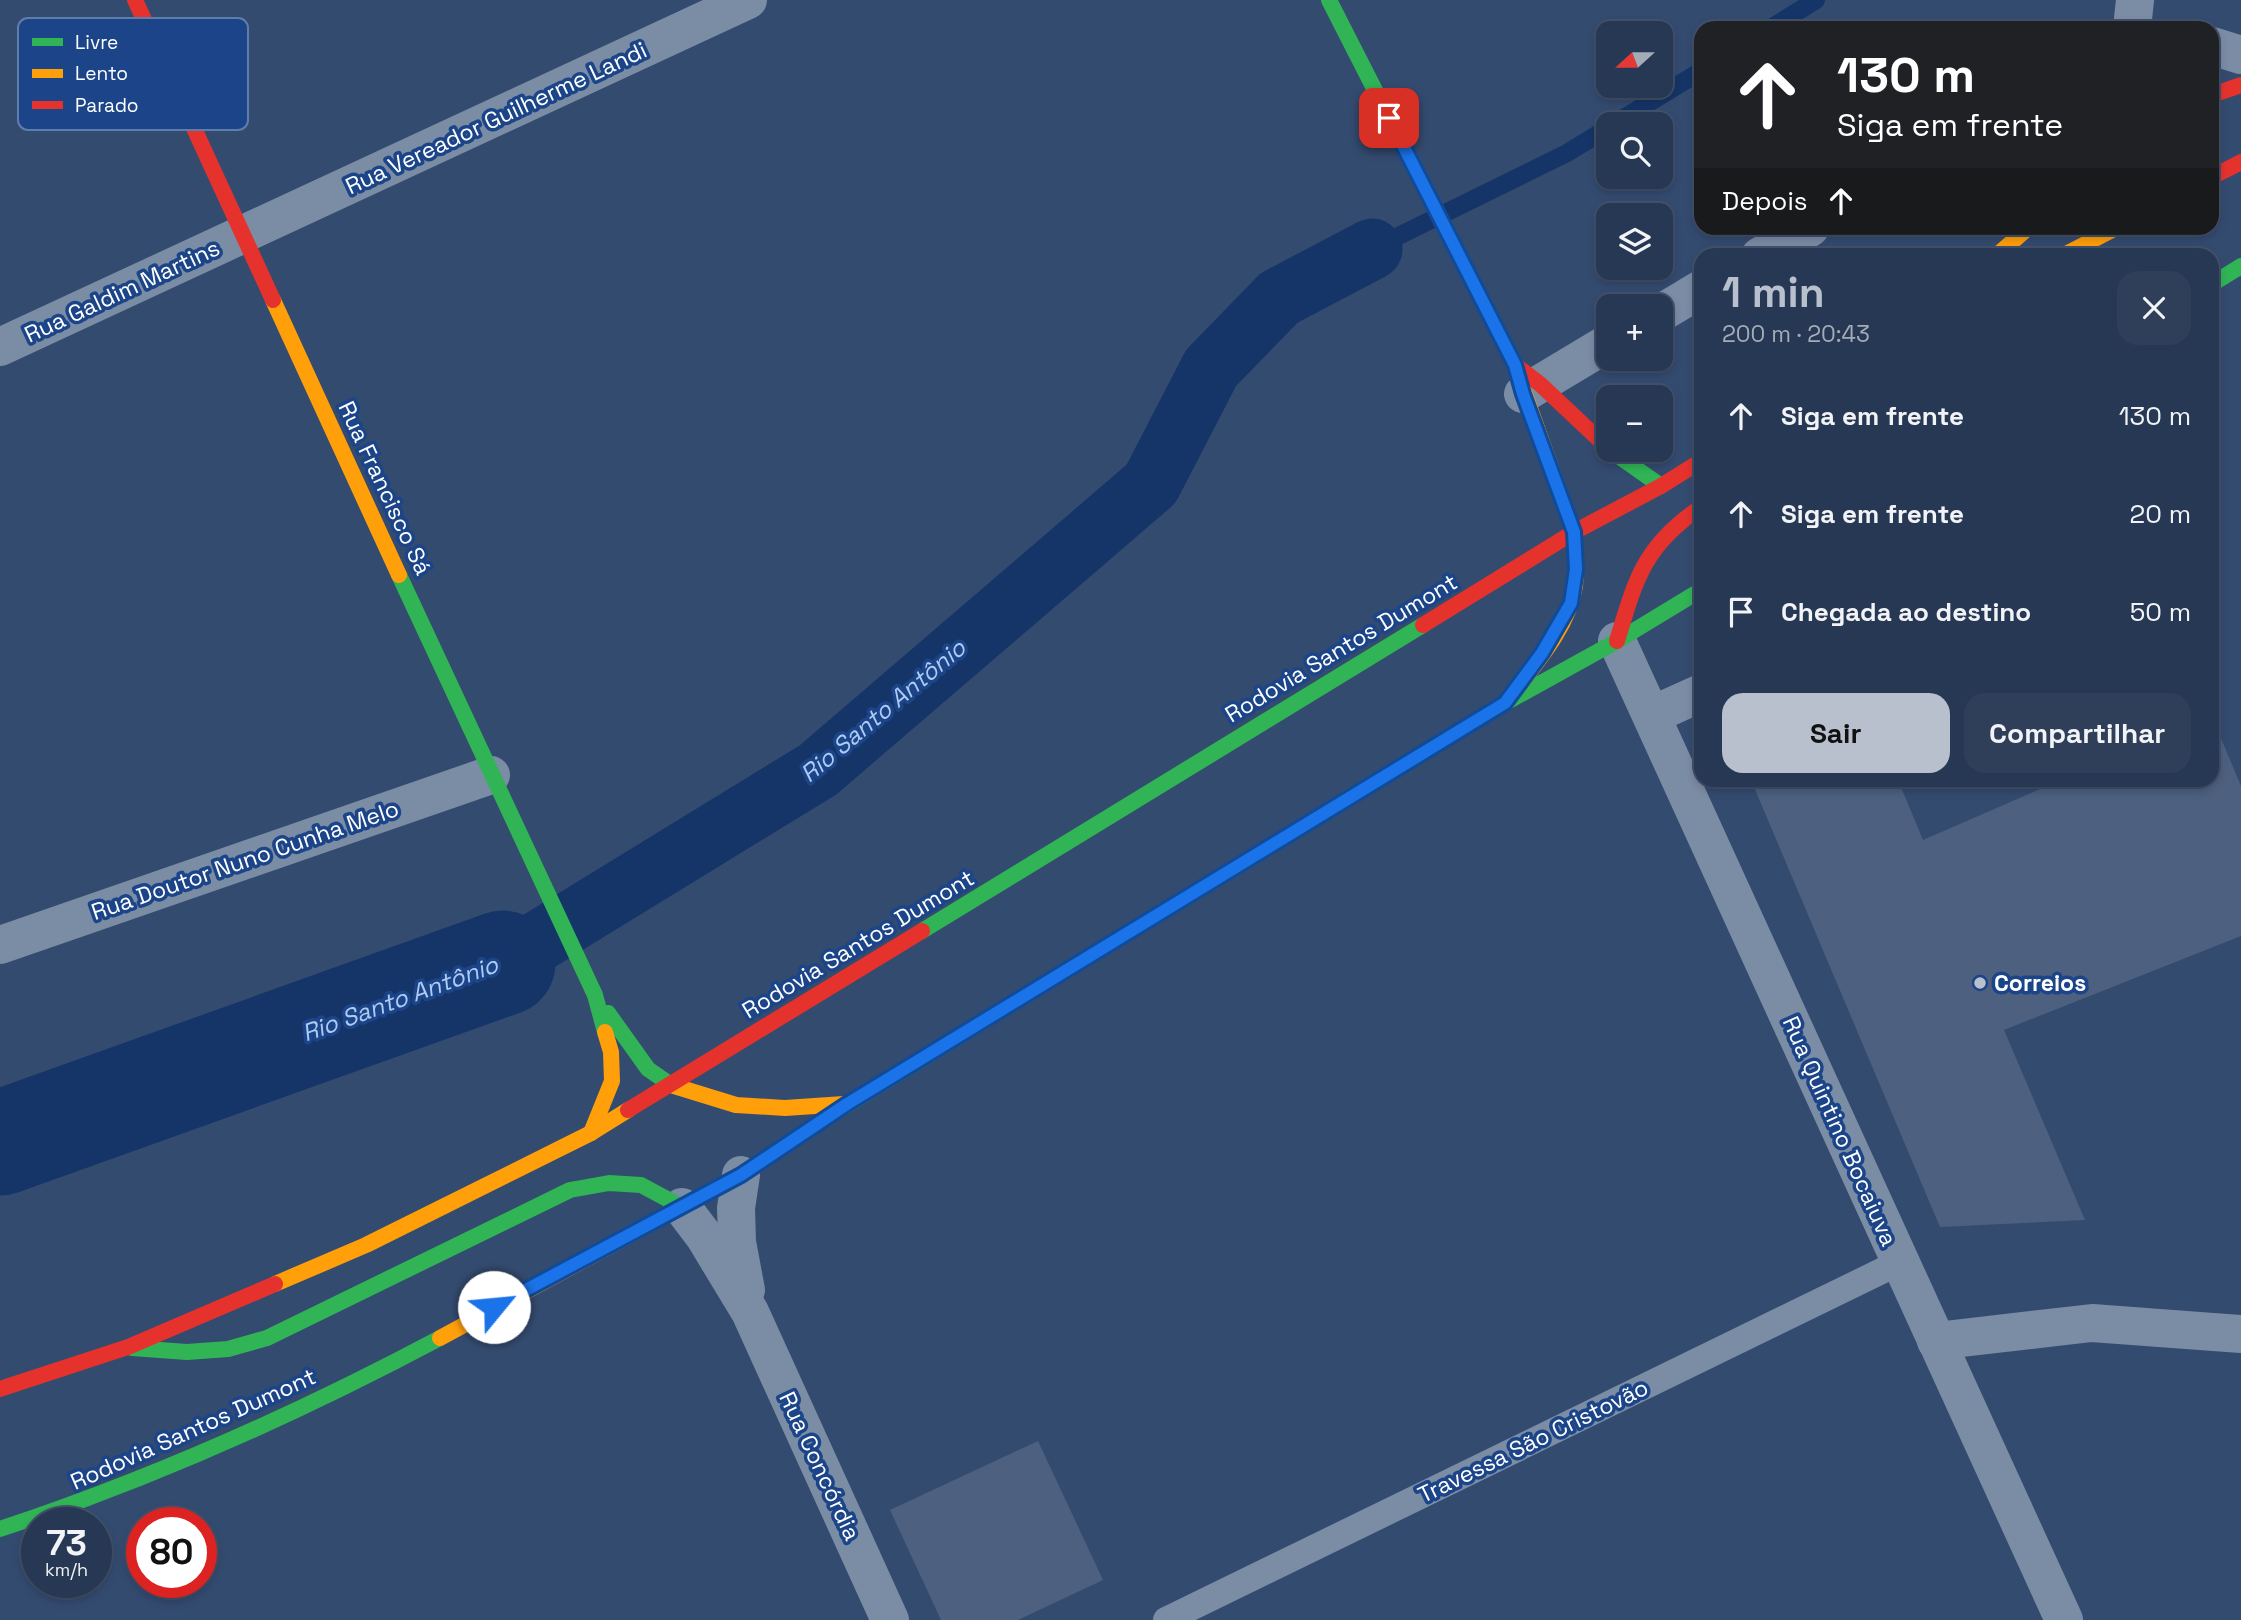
<!DOCTYPE html>
<html lang="pt">
<meta charset="utf-8">
<style>
:root{--surface:#273854;--page:#2f3f5a;--text:#f1f3f6;--muted:#a4acb8;--line:#43526b;--accent:#b8c0cd}
body{margin:0;font-family:"Space Grotesk",sans-serif;background:var(--page);color:var(--text);height:100vh;display:flex;flex-direction:column;font-size:26px;white-space:nowrap}
*{box-sizing:border-box;margin:0}
p{font-size:23px;color:var(--muted)}
.icon{flex:none;width:38px;height:38px;fill:none;stroke:currentColor;stroke-width:2;stroke-linecap:round;stroke-linejoin:round}
.map{position:relative;flex:1;overflow:hidden}
.panel{position:absolute;left:1694px;top:248px;width:525px;height:539px;display:flex;flex-direction:column;background:var(--surface);border-radius:21px;box-shadow:0 4px 10px #0003,0 0 0 2px var(--line)}
.panel>*{flex:none}
.hud{position:absolute;left:1694px;top:21px;width:525px;height:214px;border-radius:21px;box-shadow:0 4px 10px #0003,0 0 0 2px var(--line);background:#202124;color:#fff;overflow:hidden}
.needle{width:46px;rotate:249deg}
.fabs{position:absolute;left:1596px;top:21px;display:grid;gap:14px}
.fabs a{display:grid;place-items:center;width:77px;height:77px;border-radius:14px;background:var(--surface);box-shadow:0 4px 10px #0003,0 0 0 2px var(--line);font-size:35px}
.speed{position:absolute;left:21px;top:1507px;display:flex;gap:14px;font-size:35px;font-weight:700;text-align:center}
.speed>*{display:grid;place-content:center;width:91px;height:91px;border-radius:50%;background:var(--surface);box-shadow:0 4px 10px #0003,0 0 0 2px var(--line);line-height:1}
.speed small{font-size:18px;font-weight:400}
.speed .limit{border:10px solid #d22;background:#fff;color:#111}
.pin{position:absolute;display:grid;place-items:center;width:60px;height:60px;color:#fff;margin:-30px;border-radius:14px;box-shadow:0 4px 10px #0006}
.me{position:absolute;width:77px;margin:-38px;rotate:62deg;stroke-linejoin:round;filter:drop-shadow(0 0 5px #0008)}
.turn{display:flex;align-items:center;gap:24px;height:147px;padding:0 28px;font-size:32px}
.turn .icon{width:91px;height:91px;stroke-width:2.5}
.turn b{display:block;font-size:49px;line-height:60px}
.then{display:flex;align-items:center;height:66px;padding:0 28px;background:#0003;gap:14px;font-size:26px}
.round{display:grid;place-items:center;flex:none;width:74px;height:74px;border-radius:21px;background:var(--page)}
.head{display:flex;align-items:center;justify-content:space-between;height:119px;padding:0 28px}
h1{font-size:42px;font-weight:800;line-height:52px;color:var(--accent)}
.cta{display:flex;gap:14px;margin-top:auto;padding:14px 28px}
.cta a{flex:1;height:80px;border-radius:21px;background:var(--accent);color:#111;font-size:28px;font-weight:800;line-height:80px;text-align:center}
.cta a+a{background:var(--page);color:var(--text)}
ul{padding:0;list-style:none}
li{display:flex;align-items:center;gap:21px;height:98px;padding:0 28px}
li div{flex:1}
li b{display:block;font-size:26px}
li em{font-style:normal}
.map>svg:first-child{display:block}
.lines{fill:none;stroke-linecap:round;stroke-linejoin:round}
.stream{stroke:#153467;stroke-width:18}
.canal{stroke:#153467;stroke-width:61}
.river{stroke:#153467;stroke-width:105}
.building{fill:#4d607f}
.lane{stroke:#7b8ca5;stroke-width:26}
.street{stroke:#7b8ca5;stroke-width:38}
.fast{stroke:#30b455;stroke-width:16}
.slow{stroke:#ff9f0a;stroke-width:16}
.jam{stroke:#e5322d;stroke-width:16}
.route-casing{stroke:#114b97;stroke-width:18}
.route{stroke:#1a73e8;stroke-width:12}
.poi-dot{fill:#b8c0cd;stroke:#1b4588;stroke-width:2.5}
.labels{text-anchor:middle;stroke-width:7;stroke-linejoin:round;paint-order:stroke}
.street-label{font-size:23px;fill:#fff;stroke:#1b4588}
.poi-label{font-size:23px;font-weight:bold;fill:#fff;stroke:#1b4588;text-anchor:start}
.water-label{font-size:24px;font-style:italic;fill:#b0cbf3;stroke:#1b4588}
.key{fill:#1b4588;stroke:#5f7dac;stroke-width:2}
.key-label{font-size:19px;fill:#fff}
</style>
<div class="map">
<svg width="2241" height="1620" viewBox="0 0 2241 1620">
<rect width="100%" height="100%" fill="#344b70"/>
<g class="lines">
<g class="stream">
<path d="M1771 28 1816 0"/>
<path d="M1614 124 1701 71"/>
<path d="M1372 249 1567 153 1608 128"/>
</g>
<path class="canal" d="M503 963 818 770 1151 484 1211 368 1279 298 1372 249"/>
<path class="river" d="M0 1143 503 963"/>
</g>
<g class="building">
<path d="M2212 717 2241 786V936L2004 1030 2085 1220 1940 1227 1751 780H1898L1923 840 2061 780H2212Z"/>
<path d="M1038 1441 1103 1580 1018 1620H941L890 1510Z"/>
</g>
<g class="lines">
<path class="lane" d="M1166 1620 1900 1262"/>
<g class="street">
<path d="M2132 28 2135 0"/>
<path d="M2212 46 2241 55"/>
<path d="M1760 256 1810 228"/>
<path d="M1661 313 1701 289"/>
<path d="M0 347 748 0"/>
<path d="M1523 394 1608 343"/>
<path d="M1617 641 2064 1620"/>
<path d="M1652 715 1701 693"/>
<path d="M0 945 491 775"/>
<path d="M741 1175 736 1208 737 1242 746 1290"/>
<path d="M682 1207 704 1236 750 1312 890 1620"/>
<path d="M1936 1341 2092 1323 2241 1334"/>
</g>
<g class="fast">
<path d="M1329 0 1513 361"/>
<path d="M2212 284 2241 266"/>
<path d="M1610 450 1661 486"/>
<path d="M399 575 595 995 605 1032"/>
<path d="M1373 784 1505 703 1617 641 1701 590"/>
<path d="M922 931 1423 625"/>
<path d="M608 1013 648 1069 671 1085"/>
<path d="M823 1120 1066 971"/>
<path d="M132 1348 187 1352 228 1349 267 1338 570 1190 609 1183 641 1185 682 1207"/>
<path d="M0 1529C154 1478 297 1414 440 1338"/>
</g>
<g class="slow">
<path d="M1996 256 2028 228"/>
<path d="M2062 256 2116 228"/>
<path d="M273 300 399 575"/>
<path d="M1513 361 1574 532"/>
<path d="M1513 693C1537 662 1569 626 1575 586 1577 568 1575 550 1574 532"/>
<path d="M1066 971 1373 784"/>
<path d="M671 1085 736 1105 785 1108 844 1104"/>
<path d="M591 1133 612 1081 611 1052 605 1032"/>
<path d="M275 1284 366 1245 591 1133 628 1110"/>
<path d="M440 1338 741 1175 823 1120"/>
</g>
<g class="jam">
<path d="M135 0 273 300"/>
<path d="M2212 95 2241 85"/>
<path d="M2212 177 2241 162"/>
<path d="M1515 365 1540 384 1608 448"/>
<path d="M1423 625 1574 532 1661 486 1701 461"/>
<path d="M1617 641C1636 578 1644 546 1701 507"/>
<path d="M628 1110 922 931"/>
<path d="M0 1389 128 1347 275 1284"/>
</g>
</g>
<g class="lines">
<g class="route-casing">
<path id="route" d="M494 1307 741 1175 847 1104 1505 703 1542 653 1571 603 1576 569 1574 532 1523 394 1515 365 1389 118"/>
</g>
<use href="#route" class="route"/>
</g>
<circle class="poi-dot" cx="1980" cy="983" r="7"/>
<g class="labels">
<g class="street-label">
<text transform="translate(496 118) rotate(-25)" y="8">Rua Vereador Guilherme Landi</text>
<text transform="translate(122 291) rotate(-25)" y="8">Rua Galdim Martins</text>
<text transform="translate(385 488) rotate(65)" y="8">Rua Francisco Sá</text>
<text transform="translate(1341 648) rotate(-31)" y="8">Rodovia Santos Dumont</text>
<text transform="translate(245 860) rotate(-19)" y="8">Rua Doutor Nuno Cunha Melo</text>
<text transform="translate(858 944) rotate(-31)" y="8">Rodovia Santos Dumont</text>
<text transform="translate(1840 1131) rotate(66)" y="8">Rua Quintino Bocaiuva</text>
<text transform="translate(193 1429) rotate(-24)" y="8">Rodovia Santos Dumont</text>
<text transform="translate(1533 1441) rotate(-26)" y="8">Travessa São Cristovão</text>
<text transform="translate(820 1466) rotate(65)" y="8">Rua Concórdia</text>
</g>
<g class="poi-label">
<text x="1994" y="991">Correios</text>
</g>
<g class="water-label">
<text transform="translate(883 711) rotate(-40)" y="8">Rio Santo Antônio</text>
<text transform="translate(400 999) rotate(-20)" y="8">Rio Santo Antônio</text>
</g>
</g>
<rect x="18" y="18" width="230" height="112" rx="10" class="key"/>
<rect x="32" y="38" width="31" height="8" fill="#30b455"/>
<rect x="32" y="69" width="31" height="9" fill="#ff9f0a"/>
<rect x="32" y="101" width="31" height="8" fill="#e5322d"/>
<g class="key-label">
<text x="75" y="49">Livre</text>
<text x="75" y="80">Lento</text>
<text x="75" y="112">Parado</text>
</g>
</svg>
<div class="fabs">
<a><svg class="needle" viewBox="-14 -14 28 28"><path d="M0-13l5 13h-10z" fill="#e53935"/><path d="M0 13l5-13h-10z" fill="#a4acb8"/></svg></a>
<a><svg class="icon" aria-label="search" viewBox="0 0 24 24"><circle cx="10" cy="10" r="6"/><path d="M15 15l6 6"/></svg></a>
<a><svg class="icon" aria-label="layers" viewBox="0 0 24 24"><path d="M12 4l9 5-9 5-9-5zM3 14l9 5 9-5"/></svg></a>
<a>+</a>
<a>−</a>
</div>
<div class="speed"><div>73<small>km/h</small></div><div class="limit">80</div></div>
<div class="pin" style="left:1389px;top:118px;background:#d93025"><svg class="icon" aria-label="arrive" viewBox="0 0 24 24"><path d="M6 21V4h12l-3 4 3 4H6"/></svg></div>
<svg class="me" style="left:494px;top:1307px" viewBox="-20 -20 40 40"><circle r="19" fill="#fff"/><path d="M0-13L10 11 0 6-10 11z" fill="#1a73e8"/></svg>
<div class="hud">
<div class="turn"><svg class="icon" aria-label="ahead" viewBox="0 0 24 24"><path d="M12 20V5M6 11l6-6 6 6"/></svg><div><b>130 m</b>Siga em frente</div></div>
<div class="then">Depois<svg class="icon" aria-label="ahead" viewBox="0 0 24 24"><path d="M12 20V5M6 11l6-6 6 6"/></svg></div>
</div>
<section class="panel">
<div class="head"><div><h1>1 min</h1><p>200 m · 20:43</p></div><a class="round"><svg class="icon" aria-label="close" viewBox="0 0 24 24"><path d="M6 6l12 12M18 6L6 18"/></svg></a></div>
<ul>
<li><svg class="icon" aria-label="ahead" viewBox="0 0 24 24"><path d="M12 20V5M6 11l6-6 6 6"/></svg><div><b>Siga em frente</b></div><em>130 m</em></li>
<li><svg class="icon" aria-label="ahead" viewBox="0 0 24 24"><path d="M12 20V5M6 11l6-6 6 6"/></svg><div><b>Siga em frente</b></div><em>20 m</em></li>
<li><svg class="icon" aria-label="arrive" viewBox="0 0 24 24"><path d="M6 21V4h12l-3 4 3 4H6"/></svg><div><b>Chegada ao destino</b></div><em>50 m</em></li>
</ul>
<div class="cta"><a>Sair</a><a>Compartilhar</a></div>
</section>
</div>
